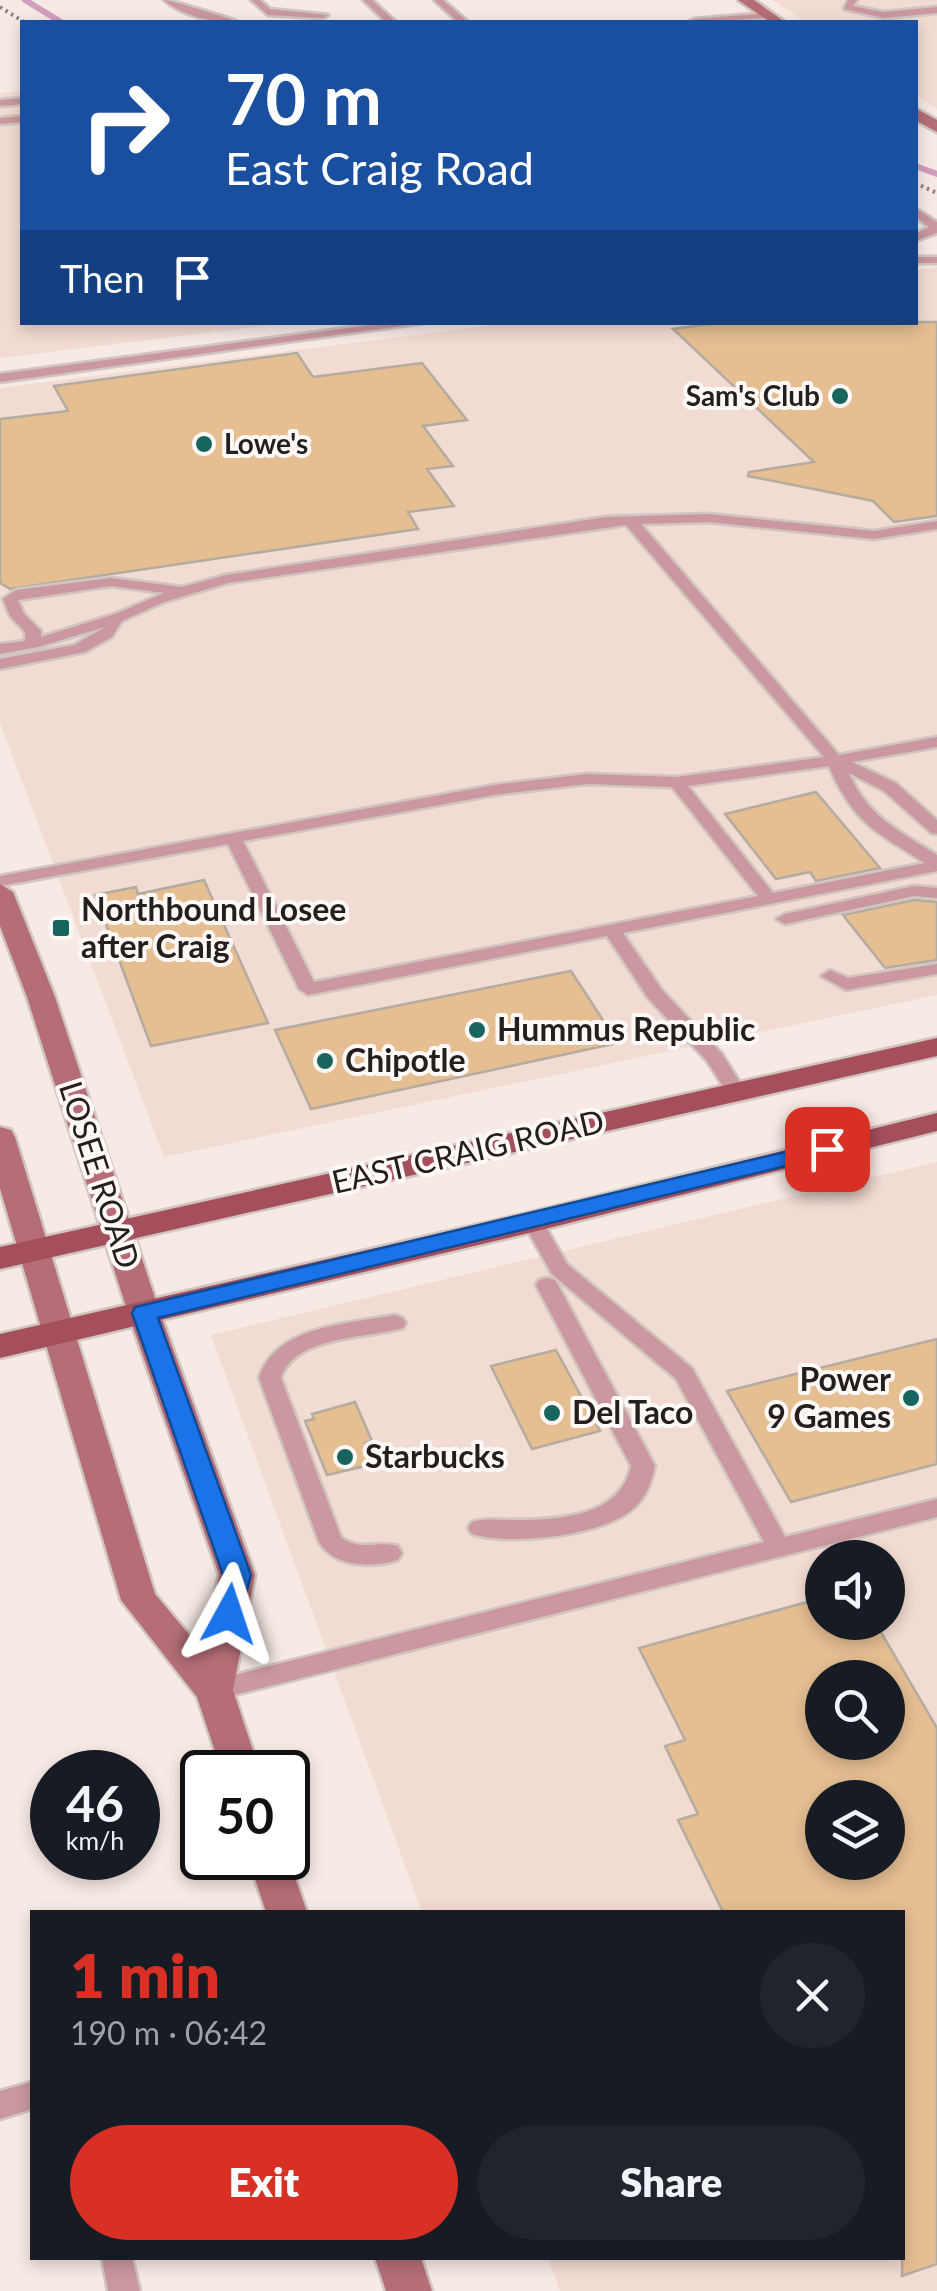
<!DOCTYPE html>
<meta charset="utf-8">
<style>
:root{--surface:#171b24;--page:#20242c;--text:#f1f3f6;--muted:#9ea1a6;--accent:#d93025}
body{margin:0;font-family:Lato,sans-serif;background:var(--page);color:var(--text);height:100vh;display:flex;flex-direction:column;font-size:38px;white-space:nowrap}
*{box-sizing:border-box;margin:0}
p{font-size:32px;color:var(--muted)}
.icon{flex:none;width:55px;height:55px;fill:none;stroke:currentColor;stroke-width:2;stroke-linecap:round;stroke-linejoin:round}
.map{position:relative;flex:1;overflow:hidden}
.drawer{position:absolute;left:30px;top:1910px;width:875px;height:350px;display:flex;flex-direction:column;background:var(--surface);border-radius:0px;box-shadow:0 5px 15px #0003}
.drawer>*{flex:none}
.guide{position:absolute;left:20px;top:20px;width:898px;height:305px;border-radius:0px;box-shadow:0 5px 15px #0003;background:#1a4fa0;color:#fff;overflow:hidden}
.buttons{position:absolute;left:805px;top:1540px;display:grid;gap:20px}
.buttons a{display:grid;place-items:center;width:100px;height:100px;border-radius:50%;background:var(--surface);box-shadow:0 5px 15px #0003;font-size:50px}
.speed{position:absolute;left:30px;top:1750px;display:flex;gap:20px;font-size:50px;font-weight:700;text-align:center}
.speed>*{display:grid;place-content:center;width:130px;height:130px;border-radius:50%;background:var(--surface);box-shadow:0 5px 15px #0003;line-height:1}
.speed small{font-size:25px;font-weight:400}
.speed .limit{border:5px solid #111;border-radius:15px;background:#fff;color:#111}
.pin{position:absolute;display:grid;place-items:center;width:85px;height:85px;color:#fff;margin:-42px;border-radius:20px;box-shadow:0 5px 15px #0006}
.me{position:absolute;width:110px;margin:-55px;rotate:5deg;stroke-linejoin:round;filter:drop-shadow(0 0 8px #0008)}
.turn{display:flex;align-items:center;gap:35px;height:210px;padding:0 40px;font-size:45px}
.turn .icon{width:130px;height:130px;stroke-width:2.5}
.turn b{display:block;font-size:70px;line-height:85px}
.then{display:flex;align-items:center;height:95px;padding:0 40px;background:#0003;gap:20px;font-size:38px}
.round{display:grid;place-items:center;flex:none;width:105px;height:105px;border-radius:52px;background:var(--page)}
.head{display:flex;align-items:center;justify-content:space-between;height:170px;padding:0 40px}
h1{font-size:60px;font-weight:800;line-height:75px;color:var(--accent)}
.cta{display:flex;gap:20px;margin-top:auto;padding:20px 40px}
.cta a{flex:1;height:115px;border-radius:60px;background:var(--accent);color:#fff;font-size:40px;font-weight:800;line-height:115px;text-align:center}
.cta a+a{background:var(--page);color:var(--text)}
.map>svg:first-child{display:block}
.built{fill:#f2dbd3;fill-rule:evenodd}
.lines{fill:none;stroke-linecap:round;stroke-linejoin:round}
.stream{stroke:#d19ebd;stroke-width:6}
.building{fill:#e5be92;stroke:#b4aba1;stroke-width:2.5;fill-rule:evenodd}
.lane-casing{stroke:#d1c5c0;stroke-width:5}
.secondary-casing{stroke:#d1c5c0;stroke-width:5}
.primary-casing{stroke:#d1c5c0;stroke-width:5}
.path{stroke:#8c8380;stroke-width:4;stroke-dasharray:2.5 4;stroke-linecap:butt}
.lane{fill:#ca989e;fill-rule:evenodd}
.secondary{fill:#b56e78;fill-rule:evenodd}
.primary{fill:#a54f5d;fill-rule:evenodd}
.route{fill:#1a73e8;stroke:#114b97;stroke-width:2.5}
.poi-dot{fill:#18655f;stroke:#fef8f6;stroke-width:4}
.labels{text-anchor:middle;stroke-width:8;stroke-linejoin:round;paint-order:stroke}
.far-poi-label{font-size:28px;font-weight:bold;fill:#241f1d;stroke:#fef8f6;text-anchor:end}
.poi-label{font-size:32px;font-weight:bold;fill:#241f1d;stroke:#fef8f6;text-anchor:start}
.street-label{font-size:32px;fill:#241f1d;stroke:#fef8f6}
</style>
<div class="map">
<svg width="937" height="2291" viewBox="0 0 937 2291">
<rect width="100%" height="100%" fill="#f7e9e4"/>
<g class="built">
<path d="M772 0H937V109L915 95V22H806Z"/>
<path d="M22 91V322L289 323 0 358V93Z"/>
<path d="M937 267V995L164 1157 0 723V388L509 323 915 322V270Z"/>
<path d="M937 1162V2291H560L548 2258H902V1912H422L211 1335ZM822 1558H888V1622H822ZM822 1678H888V1742H822ZM822 1798H888V1862H822Z"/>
</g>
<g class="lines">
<g class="stream">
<path d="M25 0 61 22"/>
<path d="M915 166 937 174"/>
</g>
</g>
<g class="building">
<path d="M724 322H937V516L894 522 873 501 748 476 749 472 814 462 673 329Z"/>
<path d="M297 353 313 377 422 363 467 420 423 426 453 466 427 469 454 506 408 512 418 529 10 589 0 583V419L68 411 54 386Z"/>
<path d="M816 792 880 868 816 881 810 872 776 879 725 814Z"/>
<path d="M204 880 268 1023 151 1046 95 895 136 887 138 894Z"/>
<path d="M914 900 937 902V960L885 968 843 915Z"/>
<path d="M571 971 618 1043 311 1109 275 1030Z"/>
<path d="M937 1339V1464L791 1502 727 1391Z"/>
<path d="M556 1350 600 1431 532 1449 491 1366Z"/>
<path d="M355 1402 372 1441 365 1443 374 1464 327 1475 305 1421 314 1419 312 1414Z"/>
<path d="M822 1598V1622H875L937 1728V2264L902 2276V1912H723L678 1820 698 1814 665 1746 685 1740 639 1648ZM822 1678H888V1742H822ZM822 1798H888V1862H822Z"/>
</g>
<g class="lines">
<g class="lane-casing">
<g id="lane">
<path d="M164 0C171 0 229 18 238 22 214 23 182 16 164 0Z"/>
<path d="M251 0H260L270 9 328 15 323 18 268 15Z"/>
<path d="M363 0H372L396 22H386Z"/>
<path d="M434 0H443L468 22H458Z"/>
<path d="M848 0H857L853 6 884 12 937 7V13L884 18 844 9Z"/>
<path d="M771 13 768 18 689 22 694 19Z"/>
<path d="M22 98V104L0 106V100Z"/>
<path d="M22 116V122L0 124V118Z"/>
<path d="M915 208 937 222V233L915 241V234L929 227 915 216Z"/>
<rect x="915" y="257" width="22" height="6"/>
<path d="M393 322H430L0 382V374Z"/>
<path d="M708 514 874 531 937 521V529L874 539 708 522 641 524 839 755 937 737V747L852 762 896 783 937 820V834L931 833 884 791 849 773C867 816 899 831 937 855V871L623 933 662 990 722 1054 746 1092 743 1096H729L707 1061 648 998 607 936 308 995 299 989 228 844 0 886V876L494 785 587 774 677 777 824 757 626 525 228 583 164 602 122 621 112 637 85 652 0 669V659L74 645 105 627 38 647 0 654V644L25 641V632L10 616 3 599 16 590 111 578 182 587 226 575 606 517ZM111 586 164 593 115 614 41 637V631L24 614 18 600ZM829 766C853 823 876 832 925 863L773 893 688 786ZM587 784 672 787 758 896 314 982 243 841 494 795Z"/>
<path d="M914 886 937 888V898L914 896 785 924 776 919 785 914Z"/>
<path d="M937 964V974L846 990 821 976 830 970 848 978Z"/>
<path d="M533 1215 540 1217 567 1264 692 1368 785 1537 937 1499V1517L214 1700 205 1697 201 1690 205 1683 214 1680 764 1542 676 1379 552 1274 523 1222Z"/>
<path d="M547 1278 555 1280 558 1285 655 1466C651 1483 647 1496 634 1508 604 1536 510 1546 472 1534L468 1528 472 1522C484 1518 498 1520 511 1520 557 1520 620 1518 631 1466L536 1285 539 1280Z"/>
<path d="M395 1315 403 1318 406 1323 403 1328C366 1339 295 1335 281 1378L341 1537C360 1552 378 1540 398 1546L402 1553 398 1560C372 1568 335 1568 319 1542L259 1378C276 1325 348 1324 395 1315Z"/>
<path d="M32 2082V2109L0 2119V2091Z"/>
<path d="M102 2258H132L140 2291H108Z"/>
</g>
</g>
<g class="secondary-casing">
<g id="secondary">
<path d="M738 0H754L785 22H770Z"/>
<path d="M915 108 937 120V132L915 120Z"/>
<path d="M0 884 13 892 55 997 160 1313 255 1575 233 1690 260 1772H222L197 1697 121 1600 0 1188V1127L11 1130 15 1137 155 1594 203 1651 219 1575 128 1313 27 997 0 926Z"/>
<path d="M288 1857 307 1912H266L248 1858Z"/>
<path d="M375 2258H421L432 2291H386Z"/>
</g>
</g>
<g class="primary-casing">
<g id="primary">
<path d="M937 1038V1056L0 1269V1247Z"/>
<path d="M937 1113V1131L533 1232 0 1358V1334L533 1212Z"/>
</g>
</g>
<g class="path">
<path d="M0 7 24 22"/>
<path d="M915 183 937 193"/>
</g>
<use href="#lane" class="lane"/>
<use href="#secondary" class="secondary"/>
<use href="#primary" class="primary"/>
</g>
<path class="route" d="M827 1142 838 1149 835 1154 158 1318 251 1575 239 1621 229 1624 219 1621 215 1614 223 1575 132 1313 135 1307Z"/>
<g class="poi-dot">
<circle cx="840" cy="396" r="10"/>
<circle cx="204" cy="444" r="10"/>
<rect x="51" y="918" width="20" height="20" rx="5"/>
<circle cx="477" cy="1030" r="10"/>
<circle cx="325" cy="1061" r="10"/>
<circle cx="911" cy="1398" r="10"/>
<circle cx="552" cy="1413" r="10"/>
<circle cx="345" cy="1457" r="10"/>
</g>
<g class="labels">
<g class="far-poi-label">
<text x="820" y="406">Sam's Club</text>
<text x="224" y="454" text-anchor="start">Lowe's</text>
</g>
<g class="poi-label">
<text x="81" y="921">Northbound Losee<tspan x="81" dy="37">after Craig</tspan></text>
<text x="497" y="1041">Hummus Republic</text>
<text x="345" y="1072">Chipotle</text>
<text x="891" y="1391" text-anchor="end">Power<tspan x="891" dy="37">9 Games</tspan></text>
<text x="572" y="1424">Del Taco</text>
<text x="365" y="1468">Starbucks</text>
</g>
<g class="street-label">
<text transform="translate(468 1152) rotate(-13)" y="11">EAST CRAIG ROAD</text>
<text transform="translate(99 1175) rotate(72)" y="11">LOSEE ROAD</text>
</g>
</g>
</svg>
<div class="buttons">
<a><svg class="icon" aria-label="sound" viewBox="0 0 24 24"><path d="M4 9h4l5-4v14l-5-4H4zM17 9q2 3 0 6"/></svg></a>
<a><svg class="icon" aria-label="search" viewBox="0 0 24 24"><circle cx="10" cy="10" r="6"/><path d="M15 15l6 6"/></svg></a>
<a><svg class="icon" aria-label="layers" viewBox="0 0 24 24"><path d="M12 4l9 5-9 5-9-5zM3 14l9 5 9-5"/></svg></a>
</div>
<div class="speed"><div>46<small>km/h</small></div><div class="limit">50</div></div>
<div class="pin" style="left:827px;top:1149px;background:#d93025"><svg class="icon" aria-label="arrive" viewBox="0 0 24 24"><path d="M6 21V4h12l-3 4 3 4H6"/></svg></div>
<svg class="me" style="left:229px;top:1614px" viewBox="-20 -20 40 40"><path d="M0-17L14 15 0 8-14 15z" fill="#1a73e8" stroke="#fff" stroke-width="4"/></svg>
<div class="guide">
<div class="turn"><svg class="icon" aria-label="right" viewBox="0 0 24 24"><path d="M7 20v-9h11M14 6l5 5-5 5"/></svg><div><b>70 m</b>East Craig Road</div></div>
<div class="then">Then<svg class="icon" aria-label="arrive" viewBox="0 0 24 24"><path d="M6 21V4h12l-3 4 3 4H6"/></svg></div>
</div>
<section class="drawer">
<div class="head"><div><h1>1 min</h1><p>190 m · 06:42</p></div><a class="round"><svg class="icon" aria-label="close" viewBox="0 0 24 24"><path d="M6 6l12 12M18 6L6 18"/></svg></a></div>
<div class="cta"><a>Exit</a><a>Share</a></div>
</section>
</div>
